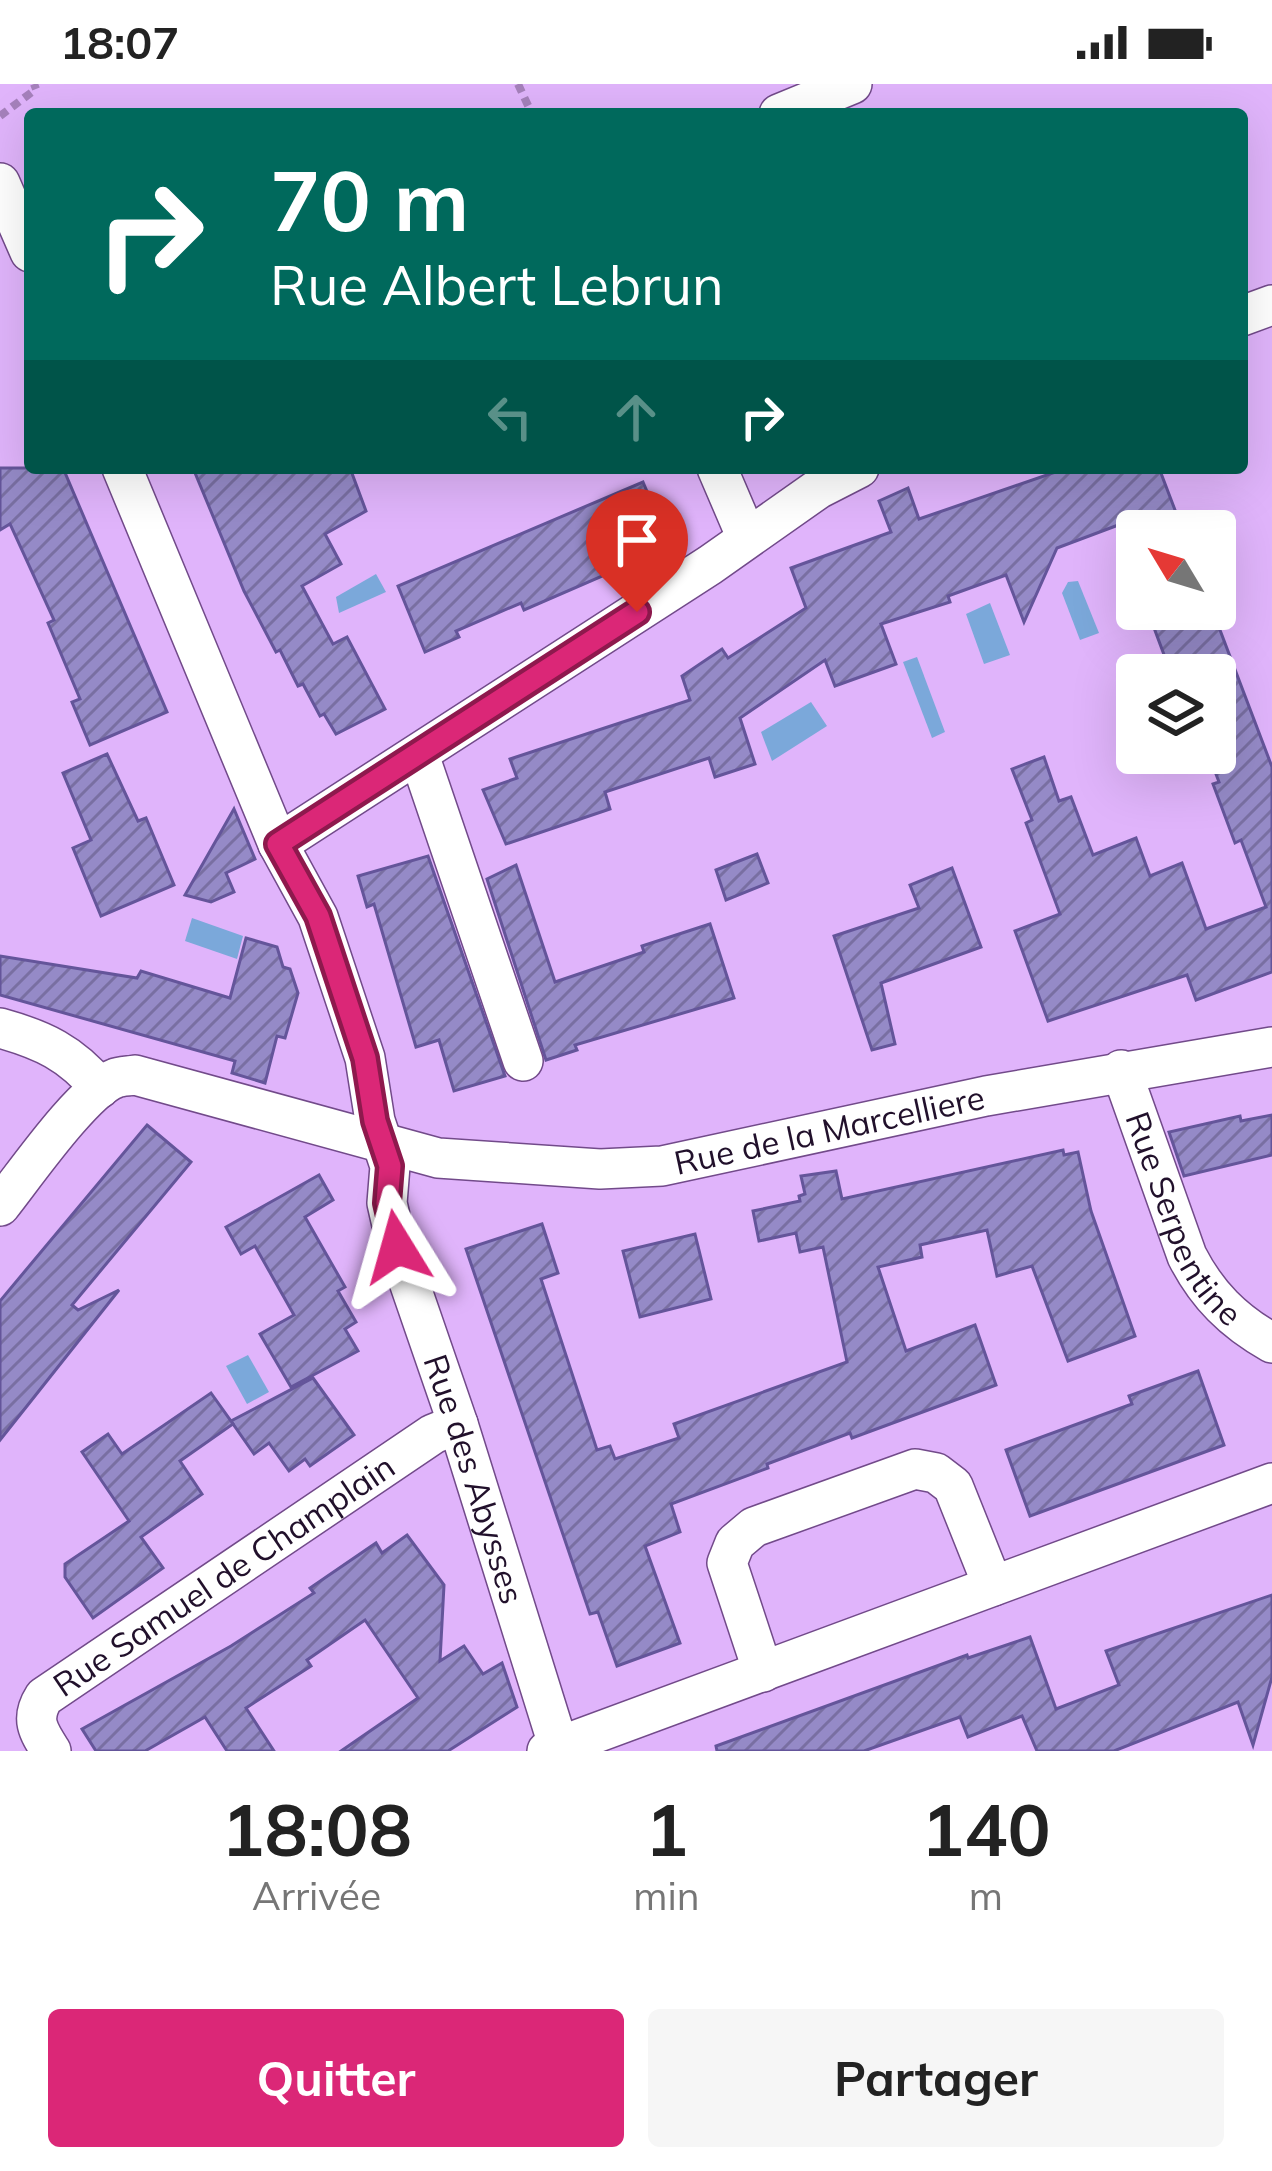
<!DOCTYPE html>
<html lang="fr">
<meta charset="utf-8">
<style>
:root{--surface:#fff;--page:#f6f6f6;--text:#222;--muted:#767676;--accent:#db2777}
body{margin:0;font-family:Mulish,sans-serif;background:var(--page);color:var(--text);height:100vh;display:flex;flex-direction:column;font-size:45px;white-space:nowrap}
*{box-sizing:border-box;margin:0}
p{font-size:39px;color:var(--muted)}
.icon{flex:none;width:66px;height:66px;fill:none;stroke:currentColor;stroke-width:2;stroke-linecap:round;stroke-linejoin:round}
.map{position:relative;height:1667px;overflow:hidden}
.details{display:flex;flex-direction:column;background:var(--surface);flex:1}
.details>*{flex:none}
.banner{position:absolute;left:24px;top:24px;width:1224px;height:366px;border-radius:12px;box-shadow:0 12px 48px #0002;background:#00695c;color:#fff;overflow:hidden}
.needle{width:78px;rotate:308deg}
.buttons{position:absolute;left:1116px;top:426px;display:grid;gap:24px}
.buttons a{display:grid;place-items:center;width:120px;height:120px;border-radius:12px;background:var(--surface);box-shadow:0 12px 48px #0002;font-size:60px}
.pin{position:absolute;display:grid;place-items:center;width:102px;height:102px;color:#fff;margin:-123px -51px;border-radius:50% 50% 50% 0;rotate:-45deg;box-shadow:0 0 12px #0007}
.pin .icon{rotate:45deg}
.me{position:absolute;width:132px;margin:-66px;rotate:352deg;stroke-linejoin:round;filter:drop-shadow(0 0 9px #0008)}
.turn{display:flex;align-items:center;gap:42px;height:252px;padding:0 48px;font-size:54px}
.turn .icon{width:156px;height:156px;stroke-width:2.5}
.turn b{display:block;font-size:84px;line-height:102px}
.lanes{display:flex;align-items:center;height:114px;padding:0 48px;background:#0003;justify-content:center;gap:60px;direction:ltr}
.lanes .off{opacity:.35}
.eta{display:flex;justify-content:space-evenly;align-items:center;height:204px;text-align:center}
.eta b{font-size:72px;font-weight:700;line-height:84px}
.button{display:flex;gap:24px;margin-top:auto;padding:24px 48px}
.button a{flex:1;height:138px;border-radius:12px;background:var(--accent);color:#fff;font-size:48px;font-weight:700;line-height:138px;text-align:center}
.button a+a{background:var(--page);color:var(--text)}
.status{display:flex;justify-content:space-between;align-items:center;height:84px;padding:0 60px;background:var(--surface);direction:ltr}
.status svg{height:33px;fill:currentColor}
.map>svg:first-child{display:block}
.water{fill:#7ba8da}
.building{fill:url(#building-hatch);stroke:#64559a;stroke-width:3}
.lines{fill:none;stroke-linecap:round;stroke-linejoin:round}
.minor-casing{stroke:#724a8a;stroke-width:42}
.path{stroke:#a581bb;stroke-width:8;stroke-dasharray:9 6;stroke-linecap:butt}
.minor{stroke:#fff;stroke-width:39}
.route-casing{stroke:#8e194d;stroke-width:30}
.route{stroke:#db2777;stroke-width:21}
.labels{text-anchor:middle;stroke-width:9;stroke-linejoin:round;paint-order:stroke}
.street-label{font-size:33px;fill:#21102b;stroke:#e0b4fb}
</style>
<div class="status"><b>18:07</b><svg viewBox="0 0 49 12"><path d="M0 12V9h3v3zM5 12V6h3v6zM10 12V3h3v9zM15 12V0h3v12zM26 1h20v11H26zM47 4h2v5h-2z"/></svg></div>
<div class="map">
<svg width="1272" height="1667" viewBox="0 0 1272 1667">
<defs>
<pattern id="building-hatch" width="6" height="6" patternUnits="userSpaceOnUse" patternTransform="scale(3)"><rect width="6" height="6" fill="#958ac7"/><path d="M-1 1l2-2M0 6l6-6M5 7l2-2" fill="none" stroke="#796fa2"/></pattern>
</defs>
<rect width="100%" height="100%" fill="#e0b4fb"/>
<g class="water">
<path d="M376 490 386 508 339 529 336 513Z"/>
<path d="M1078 497 1099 549 1080 556 1062 509 1068 498Z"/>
<path d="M990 519 1010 571 984 580 966 530Z"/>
<path d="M917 573 945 648 932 654 903 578Z"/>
<path d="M811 618 827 642 772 677 761 648Z"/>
<path d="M192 834 243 852 237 875 185 857Z"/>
<path d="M248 1271 269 1308 247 1320 226 1282Z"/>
</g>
<g class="building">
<path d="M0 384H63L167 628 90 661 72 618 80 615 48 539 54 536 10 440 0 446Z"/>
<path d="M193 384H350L366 427 325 450 341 480 302 502 333 560 347 553 385 625 336 650 324 630 320 632 303 600 298 602 280 566 276 568 244 507Z"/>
<path d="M1067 384H1159L1183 447H1124L1121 440 1057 464 1024 538 1006 491 948 512 950 518 881 540 896 580 835 602 825 576 740 634 755 680 715 693 709 674 605 708 610 725 506 760 483 706 517 694 510 675 690 616 682 592 722 565 728 574 806 524 791 484 891 448 879 417 908 404 919 435Z"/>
<path d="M643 398 665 450 632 464 637 477 524 526 521 519 456 547 459 553 425 568 398 502Z"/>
<path d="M1147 525H1212L1272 683V888L1196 916 1187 891 1048 937 1015 847 1060 830 1026 739 1032 736 1012 685 1044 673 1059 717 1071 713 1093 771 1136 754 1150 792 1182 779 1206 845 1266 823 1241 756 1235 759 1213 700 1219 698 1208 669H1215V591H1178L1175 582 1169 584Z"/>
<path d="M107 670 138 737 146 734 174 801 101 832 73 764 91 756 63 689Z"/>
<path d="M234 725 255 775 226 789 234 808 211 818 185 811Z"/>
<path d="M757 770 768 799 726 816 716 786Z"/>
<path d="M428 772 505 992 454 1007 439 956 416 963 374 820 367 823 358 792Z"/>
<path d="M516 781 555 898 644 868 642 862 710 840 734 914 575 961 577 966 546 976 487 795Z"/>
<path d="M952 784 981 863 881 899 895 960 872 966 834 852 919 824 910 801Z"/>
<path d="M246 854 277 863 283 883 290 885 298 909 285 954 277 952 265 999 232 989 235 977 0 911V872L137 894 141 887 230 914Z"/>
<path d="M1272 1031V1071L1184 1092 1169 1048 1240 1032 1241 1037Z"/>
<path d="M147 1041 191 1078 72 1221 78 1226 119 1206 0 1356V1217Z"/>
<path d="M1063 1066 1064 1071 1078 1068 1091 1127 1135 1252 1068 1277 1032 1182 997 1192 987 1146 920 1161 922 1173 878 1183 906 1267 975 1241 996 1301 852 1354 850 1349 767 1380 768 1384 671 1420 680 1448 645 1462 680 1559 617 1582 598 1528 590 1530 466 1165 542 1140 558 1189 541 1195 597 1366 610 1362 615 1375 679 1354 674 1340 847 1278 823 1163 800 1168 796 1149 759 1157 753 1127 800 1117 799 1112 805 1110 801 1092 836 1087 842 1115Z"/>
<path d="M319 1091 333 1116 305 1133 345 1203 338 1207 356 1238 345 1245 358 1267 291 1303 260 1250 294 1231 255 1162 241 1170 226 1143Z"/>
<path d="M695 1150 711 1215 640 1233 623 1167Z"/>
<path d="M1198 1287 1224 1361 1030 1432 1006 1366 1132 1320 1129 1312Z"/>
<path d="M313 1294 354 1351 310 1382 305 1375 289 1387 269 1359 254 1370 231 1337Z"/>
<path d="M211 1309 233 1340 180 1377 202 1410 141 1453 163 1484 93 1534 65 1493V1480L129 1437 82 1368 108 1350 122 1370Z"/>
<path d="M407 1451 444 1501 440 1577 464 1562 483 1590 502 1579 517 1623 448 1667H341L418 1614 365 1536 307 1576 311 1582 246 1624 274 1667H227L205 1633 145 1667H96L82 1645 231 1562 314 1509 310 1504 376 1459 382 1469Z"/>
<path d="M1272 1511V1593L1253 1661 1238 1618 1114 1667H1037L1022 1632 968 1653 960 1633 864 1667H717L716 1662 967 1571 968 1574 1030 1553 1056 1625 1119 1601 1106 1567Z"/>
</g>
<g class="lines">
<g class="minor-casing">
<g id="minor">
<path d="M779 30 852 0"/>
<path d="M0 99 30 168"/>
<path d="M1242 232 1272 221"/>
<path id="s1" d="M122 384 278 760 318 833 365 974 375 1037 390 1082 387 1119 397 1163 458 1340 560 1667"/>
<path d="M717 384 747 454"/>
<path d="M419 671 523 977"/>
<path d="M278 760 710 481 818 405 859 384"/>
<path d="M0 944C43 956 71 969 100 1004"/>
<path id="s2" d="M1121 986 1187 1172C1207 1211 1233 1237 1272 1259"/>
<path id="s3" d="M0 1122C24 1092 83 1006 116 994 120 992 131 992 135 991L438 1074 600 1085 662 1082 986 1012 1272 963"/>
<path d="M763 1588 727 1479 735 1459 754 1443 915 1385 936 1389 953 1402 993 1502"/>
<path id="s4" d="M51 1667C38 1647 30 1635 44 1613L433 1350 458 1340"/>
<path d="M547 1667 1272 1399"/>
</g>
</g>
<g class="path">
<path d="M518 0 532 30"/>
<path d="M0 32 36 5 34 0"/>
</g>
<use href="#minor" class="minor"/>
</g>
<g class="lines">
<g class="route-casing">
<path id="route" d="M397 1163 387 1119 390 1082 375 1037 365 974 318 832 278 760 637 528"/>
</g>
<use href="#route" class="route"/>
</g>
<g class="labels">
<g class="street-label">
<text dy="12" stroke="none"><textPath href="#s3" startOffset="903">Rue de la Marcelliere</textPath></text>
<text dy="12" stroke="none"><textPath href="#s2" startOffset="162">Rue Serpentine</textPath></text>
<text dy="12" stroke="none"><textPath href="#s1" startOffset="1077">Rue des Abysses</textPath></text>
<text dy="12" stroke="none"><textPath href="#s4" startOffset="276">Rue Samuel de Champlain</textPath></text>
</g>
</g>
</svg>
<div class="buttons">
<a><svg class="needle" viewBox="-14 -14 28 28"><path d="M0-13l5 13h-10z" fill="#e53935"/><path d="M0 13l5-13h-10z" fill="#767676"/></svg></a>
<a><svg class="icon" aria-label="layers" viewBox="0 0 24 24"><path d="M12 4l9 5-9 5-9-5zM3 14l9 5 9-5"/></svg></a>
</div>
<div class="pin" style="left:637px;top:528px;background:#d93025"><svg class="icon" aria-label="arrive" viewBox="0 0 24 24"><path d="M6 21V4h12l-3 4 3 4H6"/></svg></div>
<svg class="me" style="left:397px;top:1163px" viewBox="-20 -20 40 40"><path d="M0-17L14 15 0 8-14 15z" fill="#db2777" stroke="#fff" stroke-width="4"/></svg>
<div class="banner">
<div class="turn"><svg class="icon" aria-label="right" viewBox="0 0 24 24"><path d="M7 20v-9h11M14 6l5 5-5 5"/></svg><div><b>70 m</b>Rue Albert Lebrun</div></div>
<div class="lanes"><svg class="icon off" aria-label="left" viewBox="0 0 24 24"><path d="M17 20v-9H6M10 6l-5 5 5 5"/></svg><svg class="icon off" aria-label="ahead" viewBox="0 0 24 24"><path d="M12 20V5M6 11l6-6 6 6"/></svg><svg class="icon" aria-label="right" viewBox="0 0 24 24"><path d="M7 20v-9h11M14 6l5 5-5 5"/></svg></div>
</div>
</div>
<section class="details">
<div class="eta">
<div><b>18:08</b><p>Arrivée</p></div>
<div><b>1</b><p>min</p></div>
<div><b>140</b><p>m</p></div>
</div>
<div class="button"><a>Quitter</a><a>Partager</a></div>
</section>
